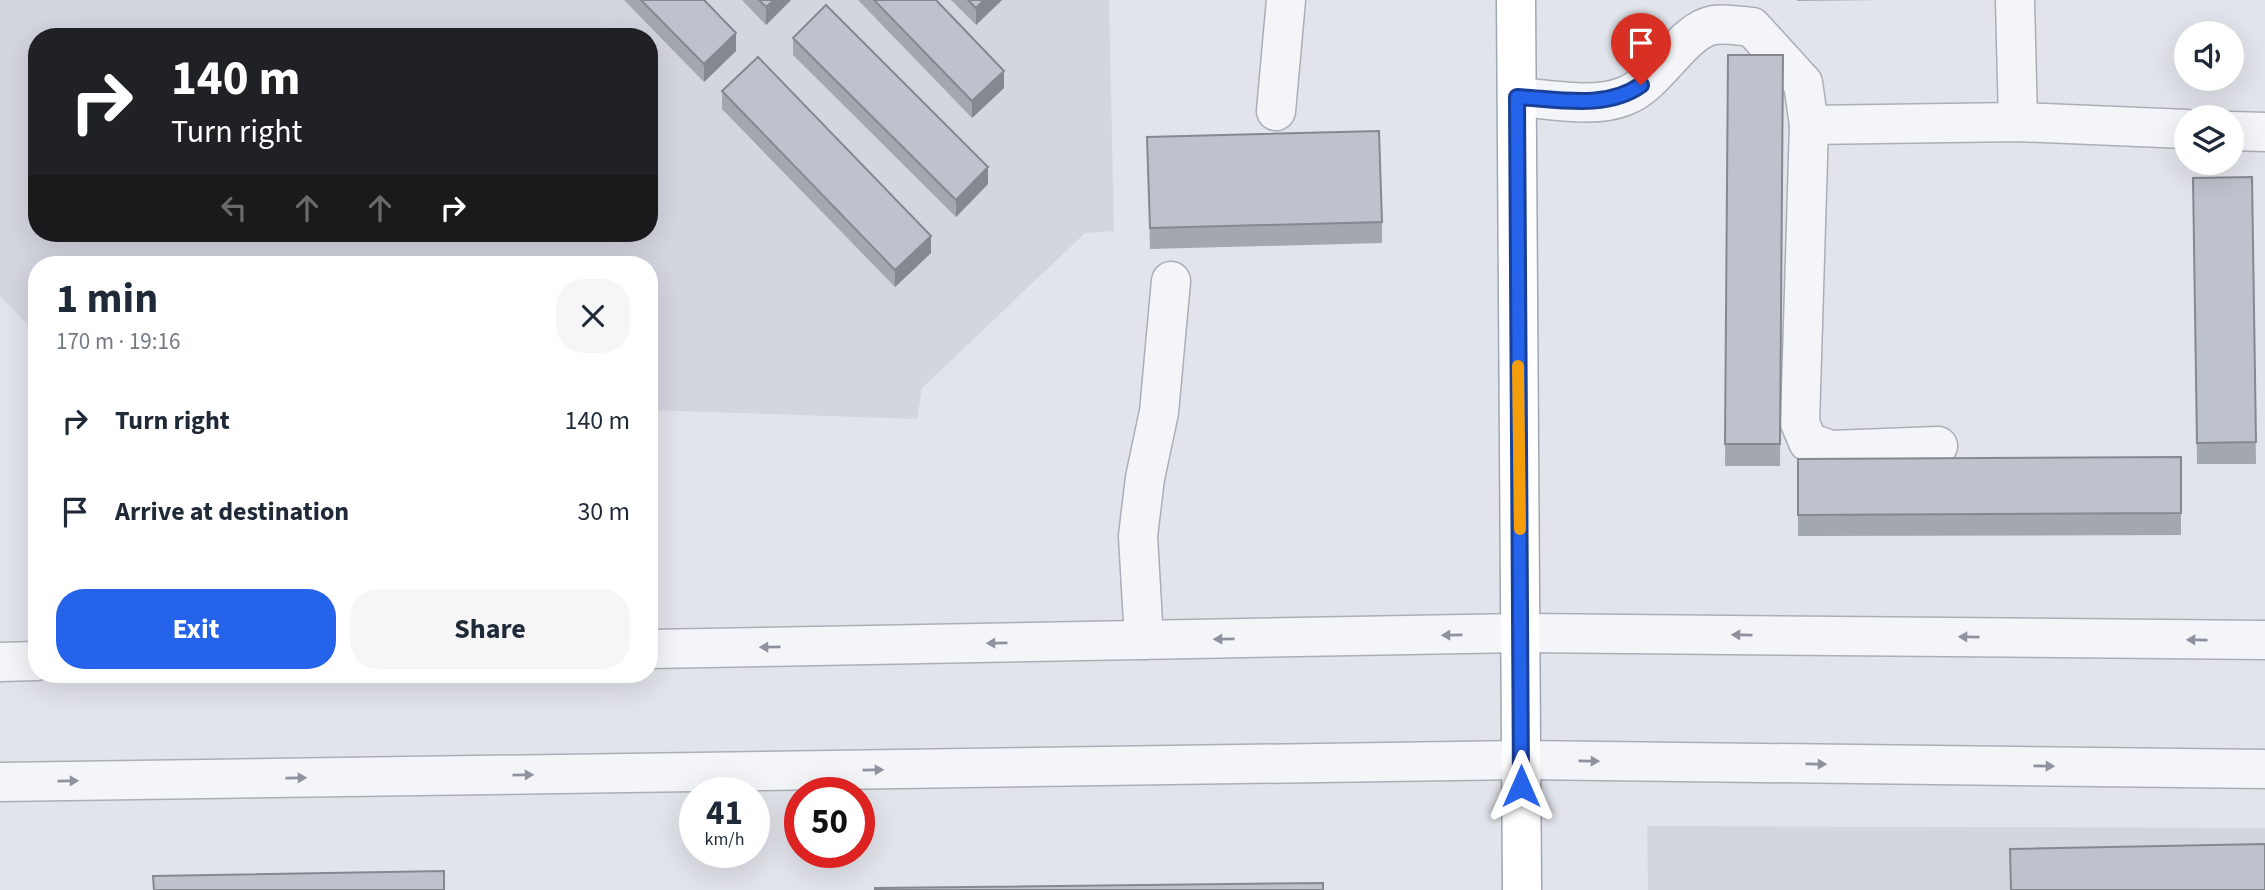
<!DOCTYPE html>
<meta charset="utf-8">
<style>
:root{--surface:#fff;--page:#f6f6f7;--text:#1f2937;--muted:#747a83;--accent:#2563eb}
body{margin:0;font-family:"Source Sans 3",sans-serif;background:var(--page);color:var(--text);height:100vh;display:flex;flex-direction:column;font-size:26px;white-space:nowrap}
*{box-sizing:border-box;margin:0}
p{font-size:23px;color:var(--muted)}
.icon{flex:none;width:38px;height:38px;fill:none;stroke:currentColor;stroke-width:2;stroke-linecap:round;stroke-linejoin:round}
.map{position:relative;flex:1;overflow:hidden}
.details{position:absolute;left:28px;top:256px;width:630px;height:427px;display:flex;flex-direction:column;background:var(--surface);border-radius:28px;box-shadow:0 7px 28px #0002}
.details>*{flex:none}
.hud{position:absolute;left:28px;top:28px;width:630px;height:214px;border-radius:28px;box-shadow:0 7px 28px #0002;background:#202124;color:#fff;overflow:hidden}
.fabs{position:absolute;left:2174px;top:21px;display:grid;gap:14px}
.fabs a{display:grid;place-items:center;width:70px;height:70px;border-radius:50%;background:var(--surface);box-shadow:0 7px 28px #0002;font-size:35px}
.speed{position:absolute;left:679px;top:777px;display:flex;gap:14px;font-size:35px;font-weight:700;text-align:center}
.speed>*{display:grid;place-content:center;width:91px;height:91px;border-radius:50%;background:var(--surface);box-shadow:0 7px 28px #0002;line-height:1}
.speed small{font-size:18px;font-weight:400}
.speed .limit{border:10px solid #d22;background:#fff;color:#111}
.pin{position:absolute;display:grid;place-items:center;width:60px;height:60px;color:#fff;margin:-72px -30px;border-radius:50% 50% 50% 0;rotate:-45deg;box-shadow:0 0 7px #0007}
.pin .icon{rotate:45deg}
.me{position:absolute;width:77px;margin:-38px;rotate:0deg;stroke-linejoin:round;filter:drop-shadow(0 0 5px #0008)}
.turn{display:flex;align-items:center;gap:24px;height:147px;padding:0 28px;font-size:32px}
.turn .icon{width:91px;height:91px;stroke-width:2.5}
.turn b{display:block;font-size:49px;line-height:60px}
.lanes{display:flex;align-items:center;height:66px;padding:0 28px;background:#0003;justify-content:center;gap:35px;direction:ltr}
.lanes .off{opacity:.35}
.round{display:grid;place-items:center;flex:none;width:74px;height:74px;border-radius:28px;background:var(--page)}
.headline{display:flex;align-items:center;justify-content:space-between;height:119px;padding:0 28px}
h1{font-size:42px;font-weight:700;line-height:52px}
.primary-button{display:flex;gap:14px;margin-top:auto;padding:14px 28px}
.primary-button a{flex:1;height:80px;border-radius:28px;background:var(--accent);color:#fff;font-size:28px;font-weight:700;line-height:80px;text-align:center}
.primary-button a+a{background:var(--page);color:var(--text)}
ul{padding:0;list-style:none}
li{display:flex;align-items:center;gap:21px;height:91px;padding:0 28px}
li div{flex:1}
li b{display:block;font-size:26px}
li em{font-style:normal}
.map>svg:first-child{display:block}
.built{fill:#d3d6df;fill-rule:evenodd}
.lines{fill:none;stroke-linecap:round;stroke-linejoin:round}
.minor-casing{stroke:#aaaeb8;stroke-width:41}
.major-casing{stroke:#9fa7b7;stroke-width:41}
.minor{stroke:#f4f5f8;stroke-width:38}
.major{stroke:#fff;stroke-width:38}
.wall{fill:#a3a7b0}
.shaded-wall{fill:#858890}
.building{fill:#bec2cd;stroke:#858890;stroke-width:2}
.oneway{fill:#8e929e}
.route-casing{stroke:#184099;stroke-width:18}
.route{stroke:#2563eb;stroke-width:12}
.slow{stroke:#f59e0b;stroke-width:12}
</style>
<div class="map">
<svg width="2265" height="890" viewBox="0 0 2265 890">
<rect width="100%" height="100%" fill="#e1e4ea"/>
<g class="built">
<path d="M0 0H1109L1114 231 1085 233 922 388 917 419 649 410V264H37V334L0 296ZM37 37H649V233H37Z"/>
<path d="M1647 826 2265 828V890H1648Z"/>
</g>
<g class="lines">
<g class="minor-casing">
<g id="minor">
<path d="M2015 0 2018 122"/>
<path d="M1517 97C1550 99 1594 109 1625 96 1658 84 1682 30 1714 25 1725 23 1740 26 1752 27L1803 83 1809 125 2018 122 2186 129"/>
<path d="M1276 111 1286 0"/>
<path d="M1809 125 1800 423 1808 442 1831 450 1938 446"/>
<path d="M2231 131 2265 132"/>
<path d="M1144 640 1138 536 1145 478 1159 412 1171 281"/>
<path d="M649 649 1520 633 2265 640"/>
<path d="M0 662 37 661"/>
<path d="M0 782 1521 760 2265 769"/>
</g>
</g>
<g class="major-casing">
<path id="major" d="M1516 0 1522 890"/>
</g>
<use href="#minor" class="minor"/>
<use href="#major" class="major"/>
</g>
<g class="wall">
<path d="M624 0H704L736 51 704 82Z"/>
<path d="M742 0H791L766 25Z"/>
<path d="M858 0H936L1004 88 972 118Z"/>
<path d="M951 0H1002L976 25Z"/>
<path d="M1797 0H1880L1797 1Z"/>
<path d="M793 38 988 184 956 217 793 55Z"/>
<path d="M1728 55H1783L1780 466H1725Z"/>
<path d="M722 91 931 253 895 287 722 109Z"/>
<path d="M1147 137 1382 222V243L1150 249Z"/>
<path d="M2252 177 2256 464H2197L2193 178Z"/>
<path d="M2181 457V535L1798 536V459Z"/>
</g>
<g class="shaded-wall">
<path d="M774 0H791L766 25V7Z"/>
<path d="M984 0H1002L976 25V8Z"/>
<path d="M736 33V51L704 82V64Z"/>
<path d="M1004 71V88L972 118V101Z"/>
<path d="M988 167V184L956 217V200Z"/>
<path d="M931 236V253L895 287V270Z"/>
</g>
<g class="building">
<path d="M641 0H704L736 33 704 64Z"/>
<path d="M759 0H774L766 7Z"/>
<path d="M874 0H936L1004 71 972 101Z"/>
<path d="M968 0H984L976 8Z"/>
<path d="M826 5 988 167 956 200 793 38Z"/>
<path d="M1728 55H1783L1780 444H1725Z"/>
<path d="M758 57 931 236 895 270 722 91Z"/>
<path d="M1379 131 1382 222 1150 228 1147 137Z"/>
<path d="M2252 177 2256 442 2197 443 2193 178Z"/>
<path d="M2181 457V513L1798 515V459Z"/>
<path d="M2265 844V890H2011L2010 849Z"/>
<path d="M444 871V890H154L153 876Z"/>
<path d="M1323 883V890H875V888Z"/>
</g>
<defs><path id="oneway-solid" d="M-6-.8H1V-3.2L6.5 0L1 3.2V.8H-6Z" transform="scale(1.75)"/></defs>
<g class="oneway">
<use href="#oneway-solid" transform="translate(1452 635) rotate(179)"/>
<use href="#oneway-solid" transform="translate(1742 635) rotate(-179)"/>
<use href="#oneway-solid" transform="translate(1969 637) rotate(-179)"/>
<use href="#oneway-solid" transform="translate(1224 639) rotate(179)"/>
<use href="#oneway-solid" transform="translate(2197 640) rotate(-179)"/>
<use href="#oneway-solid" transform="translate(997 643) rotate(179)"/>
<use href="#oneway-solid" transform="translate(770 647) rotate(179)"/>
<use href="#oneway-solid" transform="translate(1589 761) rotate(1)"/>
<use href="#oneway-solid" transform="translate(1816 764) rotate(1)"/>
<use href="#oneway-solid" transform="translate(2044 766) rotate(1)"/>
<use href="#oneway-solid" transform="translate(873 770) rotate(-1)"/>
<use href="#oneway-solid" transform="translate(523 775) rotate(-1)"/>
<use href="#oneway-solid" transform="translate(296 778) rotate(-1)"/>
<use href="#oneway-solid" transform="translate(68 781) rotate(-1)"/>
</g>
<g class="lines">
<g class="route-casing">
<path id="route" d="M1521 786 1517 97C1557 99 1606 110 1641 85"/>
</g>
<use href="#route" class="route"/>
<path class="slow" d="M1518 366 1520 529"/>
</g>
</svg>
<div class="fabs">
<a><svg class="icon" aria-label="sound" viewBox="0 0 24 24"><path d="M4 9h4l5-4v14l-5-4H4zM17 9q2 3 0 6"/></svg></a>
<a><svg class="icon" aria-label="layers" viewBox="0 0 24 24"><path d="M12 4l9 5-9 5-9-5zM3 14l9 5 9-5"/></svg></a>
</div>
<div class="speed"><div>41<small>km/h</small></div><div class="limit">50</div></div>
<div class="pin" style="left:1641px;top:85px;background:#d93025"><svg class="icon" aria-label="arrive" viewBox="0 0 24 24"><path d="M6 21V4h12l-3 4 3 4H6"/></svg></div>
<svg class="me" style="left:1521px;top:786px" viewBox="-20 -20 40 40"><path d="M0-17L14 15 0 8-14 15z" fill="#2563eb" stroke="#fff" stroke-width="4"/></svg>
<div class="hud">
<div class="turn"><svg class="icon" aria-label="right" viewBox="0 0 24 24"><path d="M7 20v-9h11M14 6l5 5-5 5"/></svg><div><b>140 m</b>Turn right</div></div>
<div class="lanes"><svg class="icon off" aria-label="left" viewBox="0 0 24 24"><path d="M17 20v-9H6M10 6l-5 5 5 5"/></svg><svg class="icon off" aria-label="ahead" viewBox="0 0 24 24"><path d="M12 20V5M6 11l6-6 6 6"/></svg><svg class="icon off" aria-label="ahead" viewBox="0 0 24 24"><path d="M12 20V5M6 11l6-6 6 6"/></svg><svg class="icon" aria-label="right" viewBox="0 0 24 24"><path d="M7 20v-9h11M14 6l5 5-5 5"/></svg></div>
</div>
<section class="details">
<div class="headline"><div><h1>1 min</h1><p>170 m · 19:16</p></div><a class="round"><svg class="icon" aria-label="close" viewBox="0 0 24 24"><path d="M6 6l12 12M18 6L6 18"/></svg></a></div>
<ul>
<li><svg class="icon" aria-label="right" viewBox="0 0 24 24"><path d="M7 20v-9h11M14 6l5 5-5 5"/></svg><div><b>Turn right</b></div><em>140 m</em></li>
<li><svg class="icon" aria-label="arrive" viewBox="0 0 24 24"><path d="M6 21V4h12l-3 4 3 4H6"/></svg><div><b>Arrive at destination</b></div><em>30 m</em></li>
</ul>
<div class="primary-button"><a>Exit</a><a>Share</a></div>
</section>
</div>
